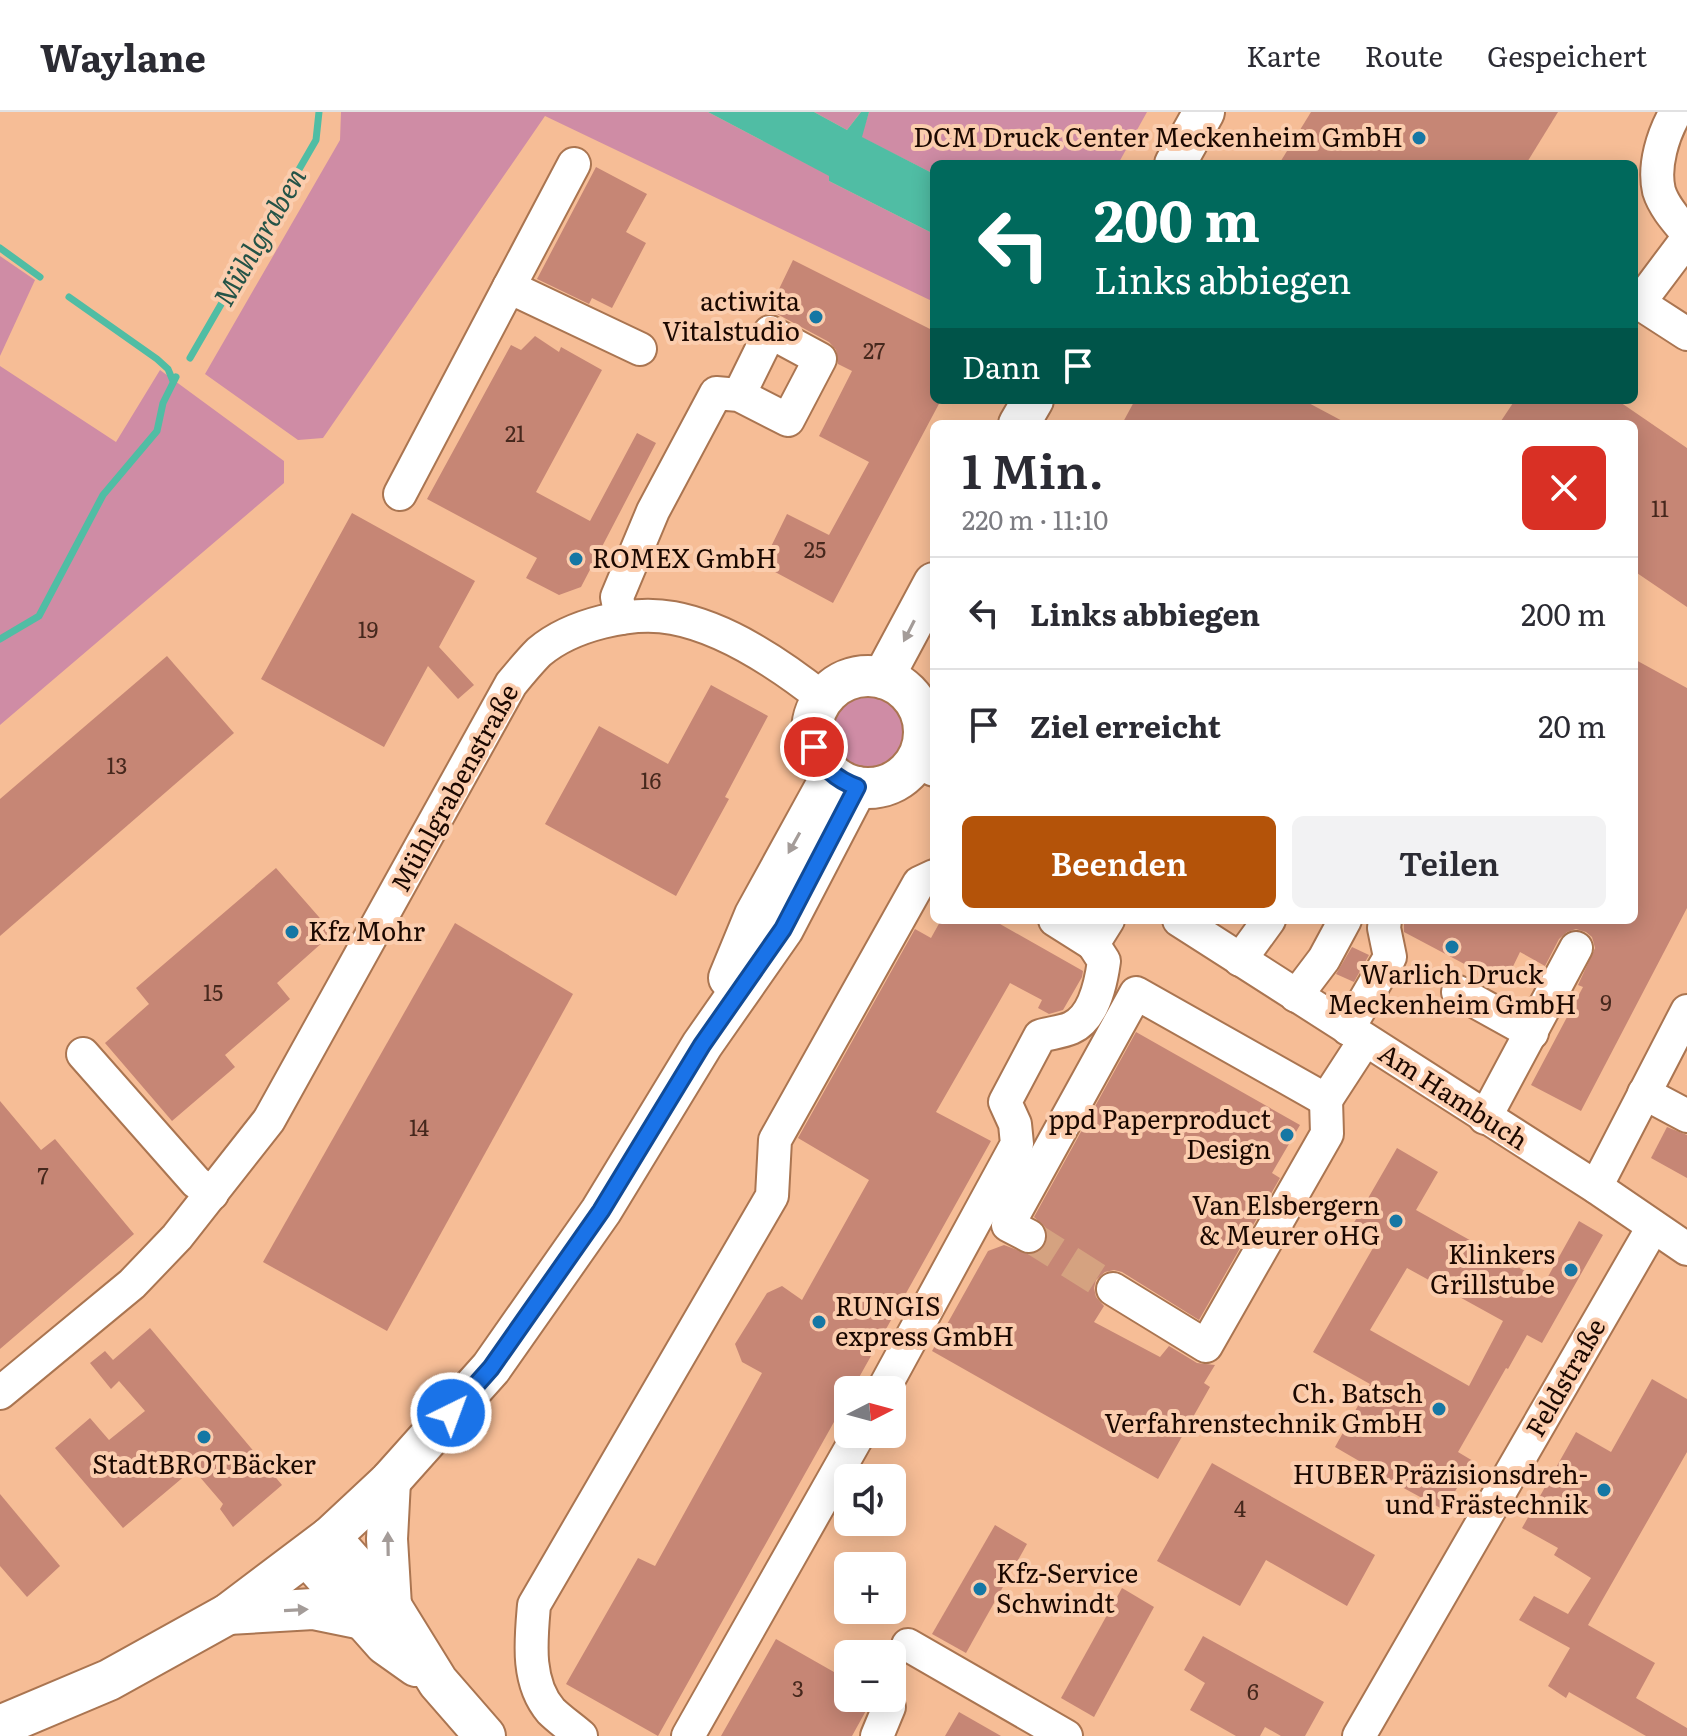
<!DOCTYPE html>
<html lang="de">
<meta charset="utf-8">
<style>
:root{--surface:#fff;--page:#f2f2f3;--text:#2b2b33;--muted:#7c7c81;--line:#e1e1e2;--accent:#b45309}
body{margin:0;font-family:Literata,serif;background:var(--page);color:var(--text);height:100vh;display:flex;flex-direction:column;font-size:30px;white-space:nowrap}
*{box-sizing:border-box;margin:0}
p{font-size:26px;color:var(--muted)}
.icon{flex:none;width:44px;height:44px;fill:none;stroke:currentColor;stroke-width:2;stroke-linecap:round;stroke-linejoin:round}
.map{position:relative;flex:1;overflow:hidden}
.details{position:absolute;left:930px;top:308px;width:708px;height:504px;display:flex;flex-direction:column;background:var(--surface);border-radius:12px;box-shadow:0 4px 20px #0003}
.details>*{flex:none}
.guide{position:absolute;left:930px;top:48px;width:708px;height:244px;border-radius:12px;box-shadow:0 4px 20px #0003;background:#00695c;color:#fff;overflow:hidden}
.needle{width:52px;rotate:84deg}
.controls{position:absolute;left:834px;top:1264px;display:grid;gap:16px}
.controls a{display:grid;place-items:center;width:72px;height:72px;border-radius:12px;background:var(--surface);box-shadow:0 4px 20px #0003;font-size:40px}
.pin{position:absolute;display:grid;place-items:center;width:68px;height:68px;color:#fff;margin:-34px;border:4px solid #fff;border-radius:50%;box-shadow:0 2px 8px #0007}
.me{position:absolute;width:88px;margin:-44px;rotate:42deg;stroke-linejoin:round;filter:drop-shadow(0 0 6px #0008)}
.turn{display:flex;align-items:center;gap:28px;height:168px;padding:0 32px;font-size:36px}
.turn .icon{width:104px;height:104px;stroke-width:2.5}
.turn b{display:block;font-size:56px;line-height:68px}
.then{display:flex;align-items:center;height:76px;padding:0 32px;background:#0003;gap:16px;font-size:30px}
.round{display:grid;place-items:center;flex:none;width:84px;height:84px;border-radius:12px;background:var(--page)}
.overview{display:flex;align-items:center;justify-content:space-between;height:136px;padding:0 32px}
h1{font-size:48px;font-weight:600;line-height:60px}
.button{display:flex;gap:16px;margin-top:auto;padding:16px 32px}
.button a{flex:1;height:92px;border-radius:12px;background:var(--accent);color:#fff;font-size:32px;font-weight:600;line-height:92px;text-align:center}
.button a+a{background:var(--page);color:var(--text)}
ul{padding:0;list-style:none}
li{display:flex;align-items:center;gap:24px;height:112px;padding:0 32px;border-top:2px solid var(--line)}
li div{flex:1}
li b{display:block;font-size:30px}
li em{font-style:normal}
header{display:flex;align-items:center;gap:48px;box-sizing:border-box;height:112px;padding:0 40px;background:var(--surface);border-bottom:2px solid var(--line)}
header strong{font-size:38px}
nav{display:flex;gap:44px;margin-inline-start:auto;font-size:28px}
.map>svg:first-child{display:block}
.green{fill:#cf8ca5}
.water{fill:#50bda4}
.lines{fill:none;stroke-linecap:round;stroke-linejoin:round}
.stream{stroke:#50bda4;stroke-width:7}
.building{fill:#c68675;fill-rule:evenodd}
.minor-tunnel{stroke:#d5a280;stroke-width:32;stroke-dasharray:32 16;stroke-linecap:butt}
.minor-casing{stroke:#aa7551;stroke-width:36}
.major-casing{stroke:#aa7551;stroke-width:44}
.minor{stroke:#fff;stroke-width:32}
.major{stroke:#fff;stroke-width:40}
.oneway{fill:#a49c99}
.route-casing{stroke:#114b97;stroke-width:20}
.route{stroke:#1a73e8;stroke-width:14}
.poi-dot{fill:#1577a4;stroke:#fbcdae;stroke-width:3}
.labels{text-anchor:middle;stroke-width:8;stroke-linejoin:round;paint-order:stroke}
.number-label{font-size:22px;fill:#46281d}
.poi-label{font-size:26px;fill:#1b0800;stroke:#fbcdae;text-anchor:end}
.street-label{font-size:26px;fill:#1b0800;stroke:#fbcdae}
.water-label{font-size:28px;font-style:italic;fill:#245347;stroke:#fbcdae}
</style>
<header>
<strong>Waylane</strong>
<nav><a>Karte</a><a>Route</a><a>Gespeichert</a></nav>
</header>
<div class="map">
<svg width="1687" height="1624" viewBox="0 0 1687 1624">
<rect width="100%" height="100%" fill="#f6bd96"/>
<g class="green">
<path d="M341 0H708L830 64 829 69 934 122V190L545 4 323 326 298 328 205 262 340 28Z"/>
<path d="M814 0H861L847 18Z"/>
<path d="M869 0H1147L1118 52H934V62L861 25Z"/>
<path d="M0 144 35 168 0 244Z"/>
<path d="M0 254 116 330 160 258 284 349V371L0 613Z"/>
<circle cx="869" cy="620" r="40"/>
</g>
<path class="water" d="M708 0H814L847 18 861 0H869L862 25 934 62V122L829 69V64Z"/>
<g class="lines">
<g class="stream">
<path d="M0 136 40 165"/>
<path d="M69 185 157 247 168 257 173 269"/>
<path d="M190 246 316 28 319 0"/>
<path d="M0 527 39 504 103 383 157 319 163 291 176 265"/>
</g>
</g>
<g class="building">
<path d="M1311 0H1558L1526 52H1279Z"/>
<path d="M596 55 647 82 626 120 646 131 612 196 592 186 589 192 537 167Z"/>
<path d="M793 148 934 219V288H941L833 491 762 453 787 402 829 423 869 350 819 324 852 259 838 252 836 238 829 230 779 203 767 202Z"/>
<path d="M535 224 559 240 561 235 602 258 536 380 590 409 637 321 656 331 581 475 559 483 526 466 537 446 427 387 511 233 521 238Z"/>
<path d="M1135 288H1303L1348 312H1122Z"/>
<path d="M1515 288H1617L1687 336V495L1634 459V312H1499Z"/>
<path d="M352 401 475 469 439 535 474 573 458 587 428 554 384 635 261 567Z"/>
<path d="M167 544 234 621 0 824V687Z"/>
<path d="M1634 547 1687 576V796L1581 999 1531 973 1583 875 1578 873 1595 836 1592 825 1586 820 1576 817 1567 820 1559 827 1545 854 1520 840 1504 873 1404 820V808H1634Z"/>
<path d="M711 573 768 604 725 685 729 687 676 784 545 712 599 614 668 652Z"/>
<path d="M276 756 333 821 277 871 290 887 225 943 235 955 172 1009 105 931 149 892 136 876Z"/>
<path d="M941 808H993L1083 859 1082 865 1063 898 1049 902 1038 896 1042 888 1010 871 936 1000 991 1029 852 1278H848V1285L658 1624 566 1572 638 1446 655 1454 762 1261 742 1250 735 1232 767 1181 782 1174 802 1188 869 1068 798 1026 915 817 931 826Z"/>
<path d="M455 811 573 882 387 1219 263 1150Z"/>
<path d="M1352 835 1369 843 1354 870 1336 862Z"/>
<path d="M1136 920 1300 1013 1272 1061 1280 1066 1199 1208 1122 1160 1114 1158 1105 1160 1096 1168 1094 1176 1096 1185 1104 1194 1094 1210 1160 1245 1169 1234 1197 1251 1215 1253 1204 1271 1210 1275 1158 1367 932 1239 988 1139 1004 1133 1031 1143 1038 1140 1045 1133 1048 1124 1045 1115 1034 1105Z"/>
<path d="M0 989 41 1038 55 1027 134 1122 0 1237Z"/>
<path d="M1667 1015 1687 1023V1066L1651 1046Z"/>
<path d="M1397 1036 1438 1060 1416 1098 1545 1170 1579 1109 1603 1123 1542 1231 1527 1223 1508 1257 1506 1256 1458 1340 1473 1349 1444 1398 1365 1355 1366 1353 1335 1335 1370 1272 1313 1240 1373 1136 1348 1121ZM1407 1156 1503 1209 1469 1274 1370 1218Z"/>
<path d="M150 1216 282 1373 233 1415 220 1397 223 1392 193 1357 123 1416 55 1336 90 1306 109 1328 145 1299 119 1269 111 1277 90 1251 105 1239 113 1248Z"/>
<path d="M1652 1267 1687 1287V1340L1588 1513 1655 1551 1636 1586 1687 1616V1624H1646L1569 1580 1566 1586 1548 1574 1570 1536 1519 1508 1534 1484 1568 1502 1591 1466 1554 1443 1558 1436 1522 1416 1576 1320 1611 1340Z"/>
<path d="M1212 1351 1375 1443 1347 1494 1266 1448 1240 1494 1157 1449Z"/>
<path d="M0 1382 60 1454 27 1485 0 1454Z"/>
<path d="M995 1413 1027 1432 966 1541 932 1522Z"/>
<path d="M1122 1476 1154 1495 1094 1605 1061 1586Z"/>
<path d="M1203 1524 1324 1590 1305 1624H1281L1265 1615 1260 1624H1236L1190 1598 1205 1571 1184 1558Z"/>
<path d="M776 1527 848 1568V1586H873L852 1624H721Z"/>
<path d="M959 1600 1001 1624H945Z"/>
</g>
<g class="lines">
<path class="minor-tunnel" d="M1029 1124 1113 1177"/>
<g class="minor-casing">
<g id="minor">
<path d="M1676 0C1663 22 1653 54 1659 79 1664 95 1677 109 1687 121"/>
<path d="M1687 127 1639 191 1687 222"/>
<path d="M509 175 574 52"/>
<path d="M400 382 509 175 640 237"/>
<path d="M621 506 617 485 653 399 716 281 739 283 770 220 820 247 788 308 739 283"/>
<path d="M916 650 934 658"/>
<path d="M1055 808 1093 832 1108 808"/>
<path d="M1179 808 1596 1075 1687 1137"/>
<path d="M1240 848 1269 808"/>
<path d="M1458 880 1532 921"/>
<path d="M1296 884 1324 847 1345 808"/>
<path d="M1348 917 1390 845 1384 816 1385 808"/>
<path d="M83 942 196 1070 212 1082"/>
<path d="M1644 981 1687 1004"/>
<path d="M1485 1006 1576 836"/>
<path d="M1596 1075 1687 899"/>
<path d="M1029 1124 1008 1113 1136 881 1326 988 1365 928"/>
<path d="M1113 1177 1206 1234 1327 1022 1326 988"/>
<path d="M883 1278 1017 1032 1015 1012 1005 990 1040 924C1050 921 1062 920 1071 916 1094 906 1101 871 1104 849L1093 832"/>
<path d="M0 1281 132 1172 177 1125 269 1008 511 572C520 561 529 550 539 540 571 513 631 498 673 506 727 516 781 553 824 587"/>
<path d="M908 1533 1066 1624"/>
<path d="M581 1624C572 1616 560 1608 551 1599 526 1570 531 1528 534 1493L772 1084 775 1028 919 771 934 764"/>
<path d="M688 1624 859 1322"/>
<path d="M877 1624 889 1595"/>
<path d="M1359 1624 1653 1115"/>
</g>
</g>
<g class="major-casing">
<g id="major">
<path d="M1175 52 1204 0"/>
<path d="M1019 312 1033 288"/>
<circle cx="868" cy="620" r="56"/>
<path d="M883 566 934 471"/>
<path d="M729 866 755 803 832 663"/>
<path d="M390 1369 387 1427 391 1494"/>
<path d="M330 1425 391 1494 438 1570 485 1624"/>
<path d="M307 1444 385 1532 416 1554"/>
<path d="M228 1502 313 1497 362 1507"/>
<path d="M0 1614 109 1568 228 1502 330 1425 390 1369 491 1256 601 1099 702 933 783 817 857 675"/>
</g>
</g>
<use href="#minor" class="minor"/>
<use href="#major" class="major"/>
</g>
<defs><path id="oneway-solid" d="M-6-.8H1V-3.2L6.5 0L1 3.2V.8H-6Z" transform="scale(2)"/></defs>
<g class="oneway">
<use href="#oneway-solid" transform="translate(909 519) rotate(117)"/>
<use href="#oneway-solid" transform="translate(794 731) rotate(119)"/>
<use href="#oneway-solid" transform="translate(388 1432) rotate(-91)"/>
<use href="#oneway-solid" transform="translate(296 1498) rotate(-3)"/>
</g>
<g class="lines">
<g class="route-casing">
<path id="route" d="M451 1301 491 1256 601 1099 702 933 783 817 857 675C835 667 824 656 814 635"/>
</g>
<use href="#route" class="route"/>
</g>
<g class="poi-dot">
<circle cx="1419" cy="26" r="8"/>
<circle cx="816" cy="205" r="8"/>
<circle cx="576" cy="447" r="8"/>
<circle cx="292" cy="820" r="8"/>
<circle cx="1452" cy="835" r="8"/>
<circle cx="1287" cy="1023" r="8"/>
<circle cx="1396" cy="1109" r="8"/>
<circle cx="1571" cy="1158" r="8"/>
<circle cx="819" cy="1210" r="8"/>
<circle cx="1439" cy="1297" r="8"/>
<circle cx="204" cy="1325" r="8"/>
<circle cx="1604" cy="1378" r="8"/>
<circle cx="980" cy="1477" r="8"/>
</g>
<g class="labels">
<g class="number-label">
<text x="874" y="247">27</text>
<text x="515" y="330">21</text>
<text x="1660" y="405">11</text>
<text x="815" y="446">25</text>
<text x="368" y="526">19</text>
<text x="117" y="662">13</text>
<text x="651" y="677">16</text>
<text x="213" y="889">15</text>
<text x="1606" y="899">9</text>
<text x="419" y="1024">14</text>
<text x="43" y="1072">7</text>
<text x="1240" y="1405">4</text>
<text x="798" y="1585">3</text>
<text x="1253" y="1588">6</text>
</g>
<g class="poi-label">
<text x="1403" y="35">DCM Druck Center Meckenheim GmbH</text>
<text x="800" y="199">actiwita<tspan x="800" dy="30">Vitalstudio</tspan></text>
<text x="592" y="456" text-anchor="start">ROMEX GmbH</text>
<text x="308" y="829" text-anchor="start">Kfz Mohr</text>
<text x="1452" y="872" text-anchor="middle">Warlich Druck<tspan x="1452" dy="30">Meckenheim GmbH</tspan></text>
<text x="1271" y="1017">ppd Paperproduct<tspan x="1271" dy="30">Design</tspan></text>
<text x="1380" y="1103">Van Elsbergern<tspan x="1380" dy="30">&amp; Meurer oHG</tspan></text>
<text x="1555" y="1152">Klinkers<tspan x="1555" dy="30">Grillstube</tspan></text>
<text x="835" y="1204" text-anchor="start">RUNGIS<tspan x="835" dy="30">express GmbH</tspan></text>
<text x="1423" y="1291">Ch. Batsch<tspan x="1423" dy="30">Verfahrenstechnik GmbH</tspan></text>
<text x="204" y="1362" text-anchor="middle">StadtBROTBäcker</text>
<text x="1588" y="1372">HUBER Präzisionsdreh-<tspan x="1588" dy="30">und Frästechnik</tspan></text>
<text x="996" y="1471" text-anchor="start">Kfz-Service<tspan x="996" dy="30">Schwindt</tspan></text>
</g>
<g class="street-label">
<text transform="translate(455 676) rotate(-61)" y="9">Mühlgrabenstraße</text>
<text transform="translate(1453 985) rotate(33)" y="9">Am Hambuch</text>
<text transform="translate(1566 1266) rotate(-60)" y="9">Feldstraße</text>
</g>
<g class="water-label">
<text transform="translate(260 125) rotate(-60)" y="10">Mühlgraben</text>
</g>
</g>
</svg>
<div class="controls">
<a><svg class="needle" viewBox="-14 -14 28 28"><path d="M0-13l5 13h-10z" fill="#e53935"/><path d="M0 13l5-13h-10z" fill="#7c7c81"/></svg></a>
<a><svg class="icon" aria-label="sound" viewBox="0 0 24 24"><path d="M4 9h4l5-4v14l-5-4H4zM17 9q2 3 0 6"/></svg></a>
<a>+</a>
<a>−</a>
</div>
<div class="pin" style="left:814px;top:635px;background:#d93025"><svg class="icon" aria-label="arrive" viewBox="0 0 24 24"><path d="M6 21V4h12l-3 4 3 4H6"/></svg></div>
<svg class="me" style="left:451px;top:1301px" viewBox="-20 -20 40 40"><circle r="17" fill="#1a73e8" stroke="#fff" stroke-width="3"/><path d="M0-11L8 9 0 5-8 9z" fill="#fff"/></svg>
<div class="guide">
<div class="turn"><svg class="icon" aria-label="left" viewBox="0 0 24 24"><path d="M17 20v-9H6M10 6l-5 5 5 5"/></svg><div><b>200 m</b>Links abbiegen</div></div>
<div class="then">Dann<svg class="icon" aria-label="arrive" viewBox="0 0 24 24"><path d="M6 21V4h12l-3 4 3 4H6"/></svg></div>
</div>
<section class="details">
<div class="overview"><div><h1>1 Min.</h1><p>220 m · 11:10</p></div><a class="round" style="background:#d93025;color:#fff"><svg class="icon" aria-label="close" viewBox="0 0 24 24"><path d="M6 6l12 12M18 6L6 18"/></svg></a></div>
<ul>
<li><svg class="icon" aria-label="left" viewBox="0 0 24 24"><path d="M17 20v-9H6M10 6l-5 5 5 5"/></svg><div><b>Links abbiegen</b></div><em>200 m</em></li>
<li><svg class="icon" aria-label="arrive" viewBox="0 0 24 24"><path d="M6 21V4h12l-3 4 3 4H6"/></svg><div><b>Ziel erreicht</b></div><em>20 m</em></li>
</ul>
<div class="button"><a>Beenden</a><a>Teilen</a></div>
</section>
</div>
